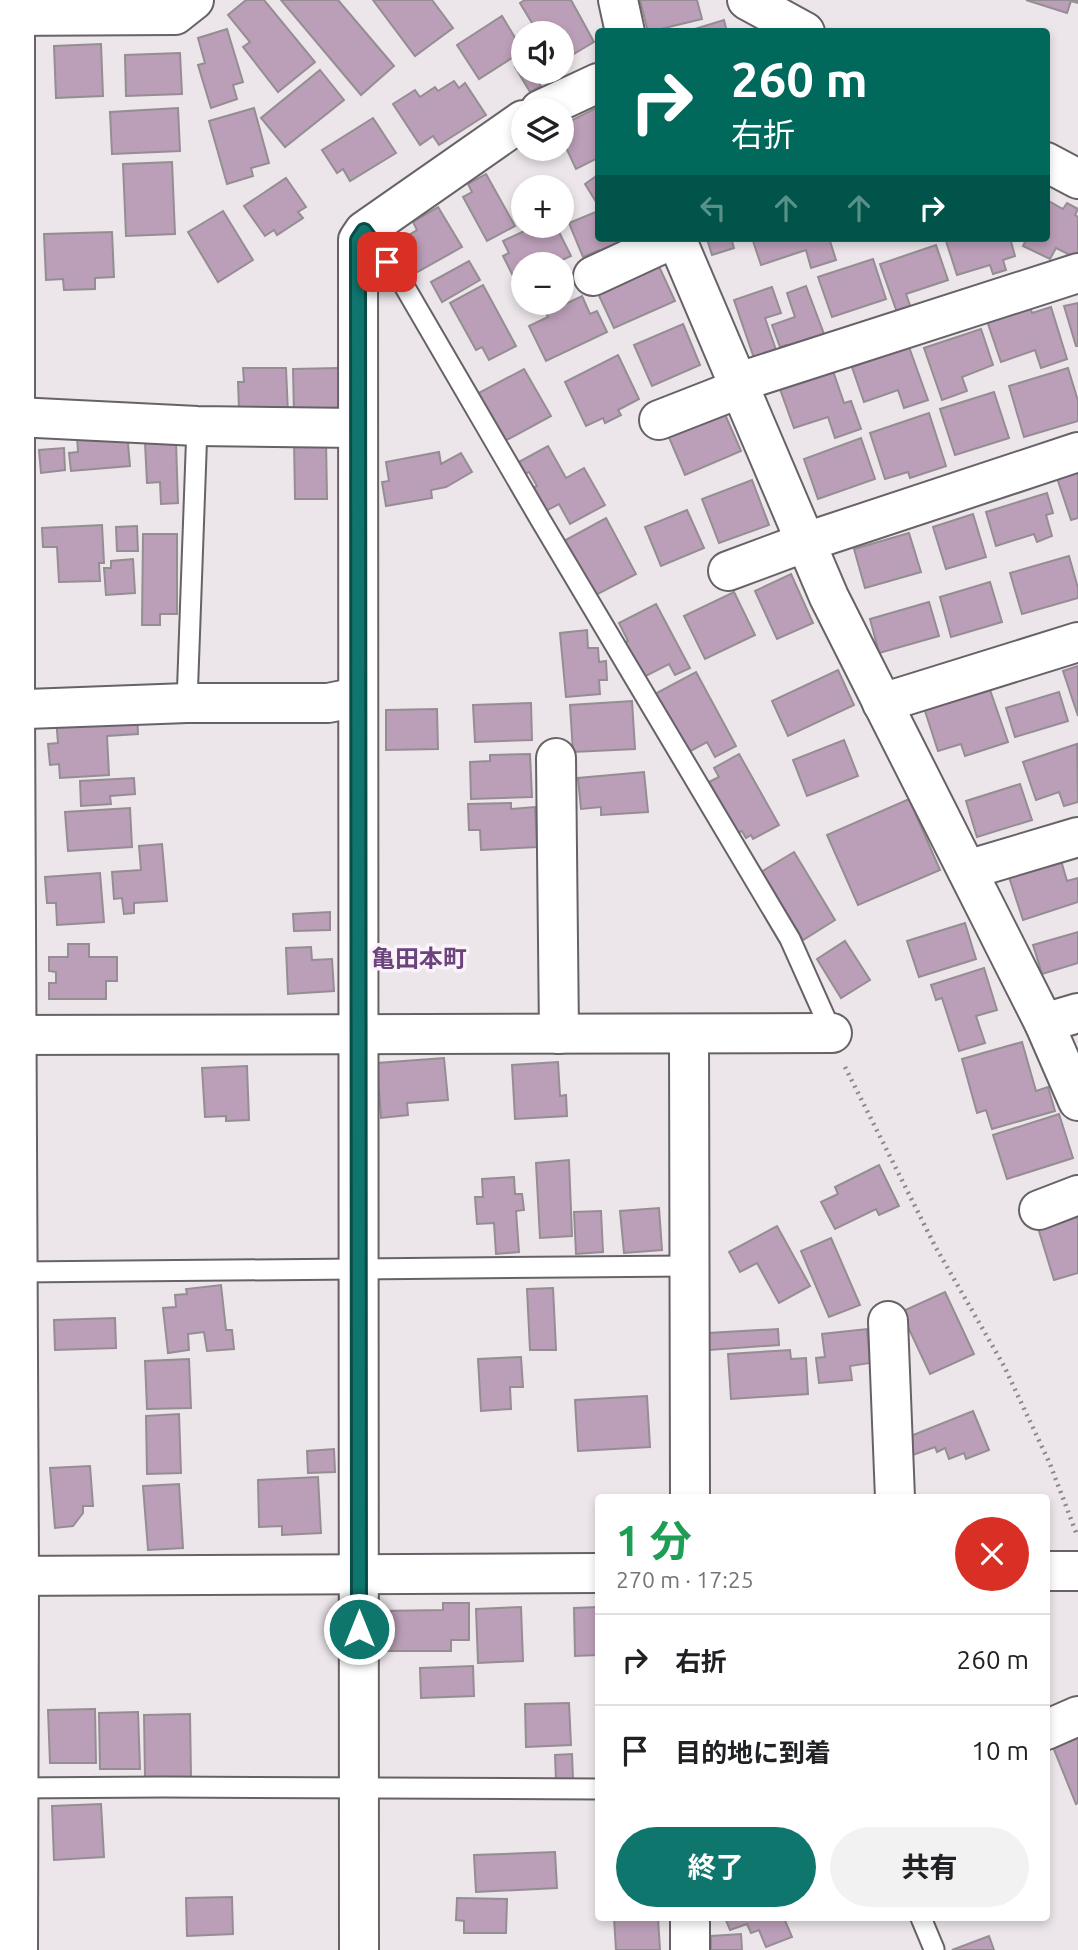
<!DOCTYPE html>
<html lang="ja">
<meta charset="utf-8">
<style>
:root{--surface:#fff;--page:#f2f2f2;--text:#202124;--muted:#757577;--line:#e0e0e0;--accent:#0f766e}
body{margin:0;font-family:Ubuntu,"Noto Sans JP",sans-serif;background:var(--page);color:var(--text);height:100vh;display:flex;flex-direction:column;font-size:26px;white-space:nowrap}
*{box-sizing:border-box;margin:0}
p{font-size:23px;color:var(--muted)}
.icon{flex:none;width:38px;height:38px;fill:none;stroke:currentColor;stroke-width:2;stroke-linecap:round;stroke-linejoin:round}
.map{position:relative;flex:1;overflow:hidden}
.sheet{position:absolute;left:595px;top:1494px;width:455px;height:427px;display:flex;flex-direction:column;background:var(--surface);border-radius:7px;box-shadow:0 4px 10px #0003}
.sheet>*{flex:none}
.banner{position:absolute;left:595px;top:28px;width:455px;height:214px;border-radius:7px;box-shadow:0 4px 10px #0003;background:#00695c;color:#fff;overflow:hidden}
.buttons{position:absolute;left:511px;top:21px;display:grid;gap:14px}
.buttons a{display:grid;place-items:center;width:63px;height:63px;border-radius:50%;background:var(--surface);box-shadow:0 4px 10px #0003;font-size:35px}
.pin{position:absolute;display:grid;place-items:center;width:60px;height:60px;color:#fff;margin:-30px;border-radius:14px;box-shadow:0 4px 10px #0006}
.me{position:absolute;width:77px;margin:-38px;rotate:0deg;stroke-linejoin:round;filter:drop-shadow(0 0 5px #0008)}
.turn{display:flex;align-items:center;gap:24px;height:147px;padding:0 21px;font-size:32px}
.turn .icon{width:91px;height:91px;stroke-width:2.5}
.turn b{display:block;font-size:49px;line-height:60px}
.lanes{display:flex;align-items:center;height:66px;padding:0 21px;background:#0003;justify-content:center;gap:35px;direction:ltr}
.lanes .off{opacity:.35}
.round{display:grid;place-items:center;flex:none;width:74px;height:74px;border-radius:37px;background:var(--page)}
.summary{display:flex;align-items:center;justify-content:space-between;height:119px;padding:0 21px}
h1{font-size:42px;font-weight:700;line-height:52px;color:#1e9e55}
.cta{display:flex;gap:14px;margin-top:auto;padding:14px 21px}
.cta a{flex:1;height:80px;border-radius:42px;background:var(--accent);color:#fff;font-size:28px;font-weight:700;line-height:80px;text-align:center}
.cta a+a{background:var(--page);color:var(--text)}
ul{padding:0;list-style:none}
li{display:flex;align-items:center;gap:21px;height:91px;padding:0 21px;border-top:2px solid var(--line)}
li div{flex:1}
li b{display:block;font-size:26px}
li em{font-style:normal}
.map>svg:first-child{display:block}
.building{fill:#bb9fb8;stroke:#948e93;stroke-width:2}
.lines{fill:none;stroke-linecap:round;stroke-linejoin:round}
.lane-casing{stroke:#676267;stroke-width:23}
.street-casing{stroke:#676267;stroke-width:42}
.secondary-casing{stroke:#676267;stroke-width:42}
.path{stroke:#8c888c;stroke-width:4.5;stroke-dasharray:2 5;stroke-linecap:butt}
.lane{stroke:#fff;stroke-width:19}
.street{stroke:#fff;stroke-width:38}
.secondary{stroke:#fff;stroke-width:38}
.route-casing{stroke:#0a4d48;stroke-width:18}
.route{stroke:#0f766e;stroke-width:12}
.labels{text-anchor:middle;stroke-width:7;stroke-linejoin:round;paint-order:stroke}
.quarter-label{font-size:24px;font-weight:bold;fill:#6b447d;stroke:#faf3f9}
</style>
<div class="map">
<svg width="1078" height="1950" viewBox="0 0 1078 1950">
<rect width="100%" height="100%" fill="#ece6eb"/>
<g class="building">
<path d="M246 0H264L315 62 278 92 243 47 250 42 228 15Z"/>
<path d="M281 0H338L394 66 361 95Z"/>
<path d="M373 0H432L453 28 415 56Z"/>
<path d="M525 0H571L594 42 562 61V33H538L520 3Z"/>
<path d="M640 0H697L702 19 648 32Z"/>
<path d="M1026 0H1078V3L1071 1 1067 13Z"/>
<path d="M502 16 523 51 479 79 457 45Z"/>
<path d="M724 20 727 32H685Z"/>
<path d="M227 29 243 82 233 85 237 99 211 108 198 65 205 63 198 38Z"/>
<path d="M101 44 103 96 56 98 54 46Z"/>
<path d="M180 53 182 94 126 96 125 55Z"/>
<path d="M523 63V72H533L541 86 530 92 515 67Z"/>
<path d="M320 70 344 100 285 147 261 118Z"/>
<path d="M454 81 459 88 465 83 486 115 439 145 433 136 420 145 393 104 415 90 420 97 435 87 438 91Z"/>
<path d="M598 107V158L576 169 562 139V125Z"/>
<path d="M178 108 180 151 112 154 110 112Z"/>
<path d="M254 108 269 163 251 168 253 176 227 184 209 121Z"/>
<path d="M373 118 396 153 350 181 343 169 337 173 322 150Z"/>
<path d="M172 162 175 234 126 236 123 164Z"/>
<path d="M486 174 515 226 487 241 463 197 472 192 468 184Z"/>
<path d="M598 175V205L585 184Z"/>
<path d="M286 178 306 207 298 212 303 218 277 235 274 230 265 236 244 206Z"/>
<path d="M1047 200 1063 209 1067 203 1078 209 1075 215 1078 217V254L1076 258 1056 248 1050 259 1023 246 1027 238H1046Z"/>
<path d="M438 207 462 247 414 274 395 243 417 230 413 222Z"/>
<path d="M223 211 253 260 218 282 188 232Z"/>
<path d="M598 211V238H616L621 247 602 256 599 250 583 257 569 223Z"/>
<path d="M535 226H556L571 256 553 264H523V279L516 282 503 256 509 253 503 241Z"/>
<path d="M112 232 114 277 95 278V289L64 290 63 279 46 280 44 234Z"/>
<path d="M710 238H731L734 248 712 255 707 239Z"/>
<path d="M752 238H829L836 260 811 268 806 250 761 265Z"/>
<path d="M945 238H1010L1015 256 1003 260 1006 270 993 274 990 265 957 275Z"/>
<path d="M936 245 948 280 906 294 913 314 899 318 880 264Z"/>
<path d="M873 259 886 299 832 317 818 277Z"/>
<path d="M656 260 675 301 614 328 595 287Z"/>
<path d="M469 261 480 280 442 302 431 282Z"/>
<path d="M483 285 516 346 489 360 482 347 476 350 450 303Z"/>
<path d="M806 286 827 342 790 356 786 345 780 347 772 325 795 317 787 293Z"/>
<path d="M772 287 781 313 765 318 776 350 754 358 734 300Z"/>
<path d="M582 296 590 314 597 311 607 332 546 361 529 326 548 317 546 313Z"/>
<path d="M1078 303V346H1076L1064 306Z"/>
<path d="M1030 307 1032 313 1051 307 1067 359 1041 368 1035 350 1001 362 987 321Z"/>
<path d="M683 324 700 365 652 386 634 345Z"/>
<path d="M981 329 993 365 962 377 967 391 942 400 924 348Z"/>
<path d="M909 347 928 400 904 408 898 390 864 402 852 367Z"/>
<path d="M618 355 639 399 618 410 621 415 605 423 603 418 586 426 565 382Z"/>
<path d="M243 368H286L288 414 239 409 238 382H244Z"/>
<path d="M338 368 339 412 294 413 293 369Z"/>
<path d="M1068 368 1078 401V421L1024 437 1009 386Z"/>
<path d="M524 369 551 416 503 442 477 394Z"/>
<path d="M833 371 844 403 851 401 861 429 835 438 828 417 794 428 780 389Z"/>
<path d="M994 392 1009 438 955 455 940 409Z"/>
<path d="M724 412 741 451 685 475 668 435Z"/>
<path d="M929 413 946 466 910 478 908 472 885 479 870 433Z"/>
<path d="M127 432 130 466 71 471 69 453 78 452 77 436Z"/>
<path d="M861 438 875 479 818 499 804 459Z"/>
<path d="M294 439H326L327 499H295Z"/>
<path d="M176 442 178 503 161 504 160 482 147 483 145 443Z"/>
<path d="M548 446 566 478 584 468 605 505 570 524 559 504 544 512 531 489 537 486 529 472 523 475 517 463Z"/>
<path d="M64 448 65 470 41 473 39 450Z"/>
<path d="M439 452 441 464 461 453 472 472 446 487 431 490 432 498 386 506 382 482 389 481 386 462Z"/>
<path d="M1078 472V518L1071 520 1057 478Z"/>
<path d="M752 480 769 525 719 543 702 499Z"/>
<path d="M1047 493 1053 513 1046 515 1052 536 1037 542 1034 534 996 546 986 512Z"/>
<path d="M687 510 704 548 661 566 645 527Z"/>
<path d="M973 514 986 557 946 569 933 527Z"/>
<path d="M606 518 636 574 594 596 564 541Z"/>
<path d="M102 525 104 563H99L100 581 59 582 57 547H43L42 528Z"/>
<path d="M137 526 138 551H117L116 527Z"/>
<path d="M909 533 921 572 865 588 854 549Z"/>
<path d="M143 534H177V614H160V625H142Z"/>
<path d="M1069 556 1078 588V598L1022 614 1010 573Z"/>
<path d="M133 559 135 593 106 595 104 568H111V561Z"/>
<path d="M791 574 813 623 777 639 755 591Z"/>
<path d="M990 582 1002 622 951 637 940 597Z"/>
<path d="M734 592 755 635 705 659 684 616Z"/>
<path d="M929 602 939 636 879 653 870 619Z"/>
<path d="M656 604 690 668 675 675 669 664 640 679 622 644 628 641 619 623Z"/>
<path d="M587 630 588 648H598L599 662 606 661 607 680H599L600 694 566 697 560 633Z"/>
<path d="M1078 666V716L1063 671Z"/>
<path d="M838 670 854 705 788 736 772 701Z"/>
<path d="M696 672 736 746 715 757 707 742 687 753 655 694Z"/>
<path d="M989 687 1008 742 965 756 961 744 938 751 924 708Z"/>
<path d="M1059 692 1068 721 1015 737 1006 708Z"/>
<path d="M632 701 635 749 573 752 570 705Z"/>
<path d="M531 703 532 740 475 742 473 705Z"/>
<path d="M437 709 438 749 386 750V710Z"/>
<path d="M137 712 138 734 107 736 109 775 60 778 59 764 50 765 48 744 58 743 56 718Z"/>
<path d="M844 740 858 776 807 796 793 760Z"/>
<path d="M1077 744 1078 802 1064 806 1059 792 1036 800 1023 762Z"/>
<path d="M530 754 532 797 471 799 470 762 490 761V755Z"/>
<path d="M739 754 779 825 753 839 751 835 746 838 742 831 738 833 709 782 719 777 714 768Z"/>
<path d="M644 772 648 812 601 815V807L581 809 578 778Z"/>
<path d="M134 778 135 794 110 796 111 804 81 806 80 781Z"/>
<path d="M1020 784 1032 820 977 837 966 801Z"/>
<path d="M909 799 940 870 858 905 827 835Z"/>
<path d="M511 803V809L535 807 537 847 481 850 480 830H469L468 804Z"/>
<path d="M130 808 132 847 68 851 65 812Z"/>
<path d="M162 844 167 901 134 903V913L124 914 122 898 114 899 112 872 141 870 139 846Z"/>
<path d="M794 852 835 920 803 940 761 872Z"/>
<path d="M1060 857 1067 881 1078 878V902L1023 920 1008 874Z"/>
<path d="M100 873 104 922 57 925 56 903H47L45 877Z"/>
<path d="M330 912V930L294 931 293 914Z"/>
<path d="M965 923 976 959 919 977 907 941Z"/>
<path d="M1078 932V963L1042 974 1033 945Z"/>
<path d="M845 941 870 980 841 998 817 959Z"/>
<path d="M68 944H89V957H117V981H106V999H49V983H56V972L49 971V957H68Z"/>
<path d="M311 947 312 960 332 959 334 991 288 994 286 948Z"/>
<path d="M984 968 997 1010 976 1016 985 1043 959 1051 942 998 936 1000 931 985Z"/>
<path d="M1022 1042 1036 1091 1048 1087 1055 1111 992 1129 986 1110 977 1113 962 1059Z"/>
<path d="M444 1058 448 1100 407 1103 408 1115 381 1118 377 1063Z"/>
<path d="M558 1062 560 1096 566 1095 567 1116 515 1119 512 1065Z"/>
<path d="M247 1066 249 1120 226 1121V1116L205 1117 202 1068Z"/>
<path d="M1059 1114 1073 1158 1007 1179 993 1135Z"/>
<path d="M569 1160 572 1236 540 1238 536 1163Z"/>
<path d="M879 1165 899 1206 879 1215 876 1209 835 1229 821 1202 838 1194 835 1187Z"/>
<path d="M514 1177 515 1194H522L524 1210 516 1211 519 1252 496 1254 494 1223 477 1224 475 1197H483L482 1179Z"/>
<path d="M659 1208 662 1250 624 1253 620 1211Z"/>
<path d="M601 1211 603 1252 576 1254 574 1212Z"/>
<path d="M1078 1217V1273L1054 1280 1038 1228Z"/>
<path d="M777 1226 810 1286 779 1303 757 1263 740 1272 729 1252Z"/>
<path d="M831 1238 860 1305 829 1317 801 1251Z"/>
<path d="M221 1285 226 1330H232L234 1349 207 1351 204 1332 188 1334 189 1350 168 1353 163 1308 176 1307 175 1295 187 1294 186 1289Z"/>
<path d="M553 1288 556 1350H530L527 1289Z"/>
<path d="M945 1292 974 1354 930 1374 901 1312Z"/>
<path d="M115 1318 116 1348 55 1350 54 1320Z"/>
<path d="M778 1329 779 1345 709 1350 708 1333Z"/>
<path d="M867 1329 870 1363 850 1366 852 1380 819 1383 816 1358 825 1357 822 1334Z"/>
<path d="M790 1350 791 1359 806 1358 808 1394 731 1399 728 1354Z"/>
<path d="M521 1357 523 1387H510L511 1409 481 1411 478 1359Z"/>
<path d="M189 1359 191 1408 147 1409 145 1361Z"/>
<path d="M647 1396 650 1447 578 1451 575 1400Z"/>
<path d="M973 1411 989 1450 966 1459 964 1453 949 1459 945 1448 937 1452 935 1447 910 1456 903 1439Z"/>
<path d="M179 1414 181 1473 147 1474 146 1416Z"/>
<path d="M334 1449 335 1472 308 1473 307 1451Z"/>
<path d="M90 1466 93 1506H83V1513L73 1526 55 1528 50 1468Z"/>
<path d="M318 1477 321 1533 282 1535V1526L259 1527 258 1480Z"/>
<path d="M179 1484 183 1548 148 1550 143 1486Z"/>
<path d="M443 1603H469V1640H451V1651H381V1611L443 1610Z"/>
<path d="M521 1607 523 1661 478 1663 476 1609Z"/>
<path d="M598 1607V1655L575 1656 574 1608Z"/>
<path d="M473 1666 474 1696 421 1698 420 1668Z"/>
<path d="M569 1703 571 1745 526 1747 525 1704Z"/>
<path d="M95 1709 96 1763H50L48 1710Z"/>
<path d="M138 1712 140 1769H100L99 1713Z"/>
<path d="M190 1714 191 1777H145L144 1715Z"/>
<path d="M1078 1737V1803L1076 1804 1053 1747Z"/>
<path d="M572 1754 573 1779 556 1780 555 1755Z"/>
<path d="M101 1804 104 1857 54 1860 52 1806Z"/>
<path d="M555 1852 557 1888 476 1892 474 1855Z"/>
<path d="M232 1897 233 1934 187 1936 186 1898Z"/>
<path d="M457 1898 507 1899 506 1933H464V1921L456 1920Z"/>
<path d="M614 1918H658L660 1950H616Z"/>
<path d="M725 1918H784L792 1937 766 1947 759 1930 751 1933 747 1924 730 1930Z"/>
<path d="M741 1934 742 1950H711V1936Z"/>
<path d="M989 1936 994 1950H952Z"/>
</g>
<g class="lines">
<g class="lane-casing">
<g id="lane">
<path d="M364 231 399 277 540 519 790 939 832 1033"/>
<path d="M187 703 197 426"/>
<path d="M19 1272 688 1266"/>
<path d="M12 1788 163 1787 598 1789"/>
<path d="M921 1918 934 1949"/>
</g>
</g>
<g class="street-casing">
<g id="street">
<path d="M15 0V709L19 1576 18 1950"/>
<path d="M618 0 625 32"/>
<path d="M0 16 175 15 194 0"/>
<path d="M540 110 598 83"/>
<path d="M676 238 829 597 1044 1023 1078 1101"/>
<path d="M593 276 675 238"/>
<path d="M739 382 1078 273"/>
<path d="M17 417 197 426 358 428"/>
<path d="M659 420 741 388"/>
<path d="M728 571 806 542 1078 452"/>
<path d="M882 703 1078 642"/>
<path d="M0 710 187 703H328L358 697"/>
<path d="M556 758 559 1034"/>
<path d="M967 870 1078 837"/>
<path d="M1044 1023 1078 1013"/>
<path d="M689 1034 690 1498"/>
<path d="M0 1035 832 1033"/>
<path d="M1039 1210 1078 1195"/>
<path d="M888 1321 895 1498"/>
<path d="M1046 1571H1078"/>
<path d="M0 1576 598 1573"/>
<path d="M1046 1730 1078 1716"/>
<path d="M359 1950 358 240 364 231 523 120"/>
<path d="M690 1950V1918"/>
</g>
</g>
<g class="secondary-casing">
<g id="secondary">
<path d="M747 0 805 32"/>
<path d="M1046 162 1078 179"/>
</g>
</g>
<path class="path" d="M845 1067 935 1246 1004 1366 1050 1464 1077 1535"/>
<use href="#lane" class="lane"/>
<use href="#street" class="street"/>
<use href="#secondary" class="secondary"/>
</g>
<g class="lines">
<g class="route-casing">
<path id="route" d="M359 1629 358 240 364 231 387 262"/>
</g>
<use href="#route" class="route"/>
</g>
<g class="labels">
<g class="quarter-label">
<text x="419" y="967">亀田本町</text>
</g>
</g>
</svg>
<div class="buttons">
<a><svg class="icon" aria-label="sound" viewBox="0 0 24 24"><path d="M4 9h4l5-4v14l-5-4H4zM17 9q2 3 0 6"/></svg></a>
<a><svg class="icon" aria-label="layers" viewBox="0 0 24 24"><path d="M12 4l9 5-9 5-9-5zM3 14l9 5 9-5"/></svg></a>
<a>+</a>
<a>−</a>
</div>
<div class="pin" style="left:387px;top:262px;background:#d93025"><svg class="icon" aria-label="arrive" viewBox="0 0 24 24"><path d="M6 21V4h12l-3 4 3 4H6"/></svg></div>
<svg class="me" style="left:359px;top:1629px" viewBox="-20 -20 40 40"><circle r="17" fill="#0f766e" stroke="#fff" stroke-width="3"/><path d="M0-11L8 9 0 5-8 9z" fill="#fff"/></svg>
<div class="banner">
<div class="turn"><svg class="icon" aria-label="right" viewBox="0 0 24 24"><path d="M7 20v-9h11M14 6l5 5-5 5"/></svg><div><b>260 m</b>右折</div></div>
<div class="lanes"><svg class="icon off" aria-label="left" viewBox="0 0 24 24"><path d="M17 20v-9H6M10 6l-5 5 5 5"/></svg><svg class="icon off" aria-label="ahead" viewBox="0 0 24 24"><path d="M12 20V5M6 11l6-6 6 6"/></svg><svg class="icon off" aria-label="ahead" viewBox="0 0 24 24"><path d="M12 20V5M6 11l6-6 6 6"/></svg><svg class="icon" aria-label="right" viewBox="0 0 24 24"><path d="M7 20v-9h11M14 6l5 5-5 5"/></svg></div>
</div>
<section class="sheet">
<div class="summary"><div><h1>1 分</h1><p>270 m · 17:25</p></div><a class="round" style="background:#d93025;color:#fff"><svg class="icon" aria-label="close" viewBox="0 0 24 24"><path d="M6 6l12 12M18 6L6 18"/></svg></a></div>
<ul>
<li><svg class="icon" aria-label="right" viewBox="0 0 24 24"><path d="M7 20v-9h11M14 6l5 5-5 5"/></svg><div><b>右折</b></div><em>260 m</em></li>
<li><svg class="icon" aria-label="arrive" viewBox="0 0 24 24"><path d="M6 21V4h12l-3 4 3 4H6"/></svg><div><b>目的地に到着</b></div><em>10 m</em></li>
</ul>
<div class="cta"><a>終了</a><a>共有</a></div>
</section>
</div>
